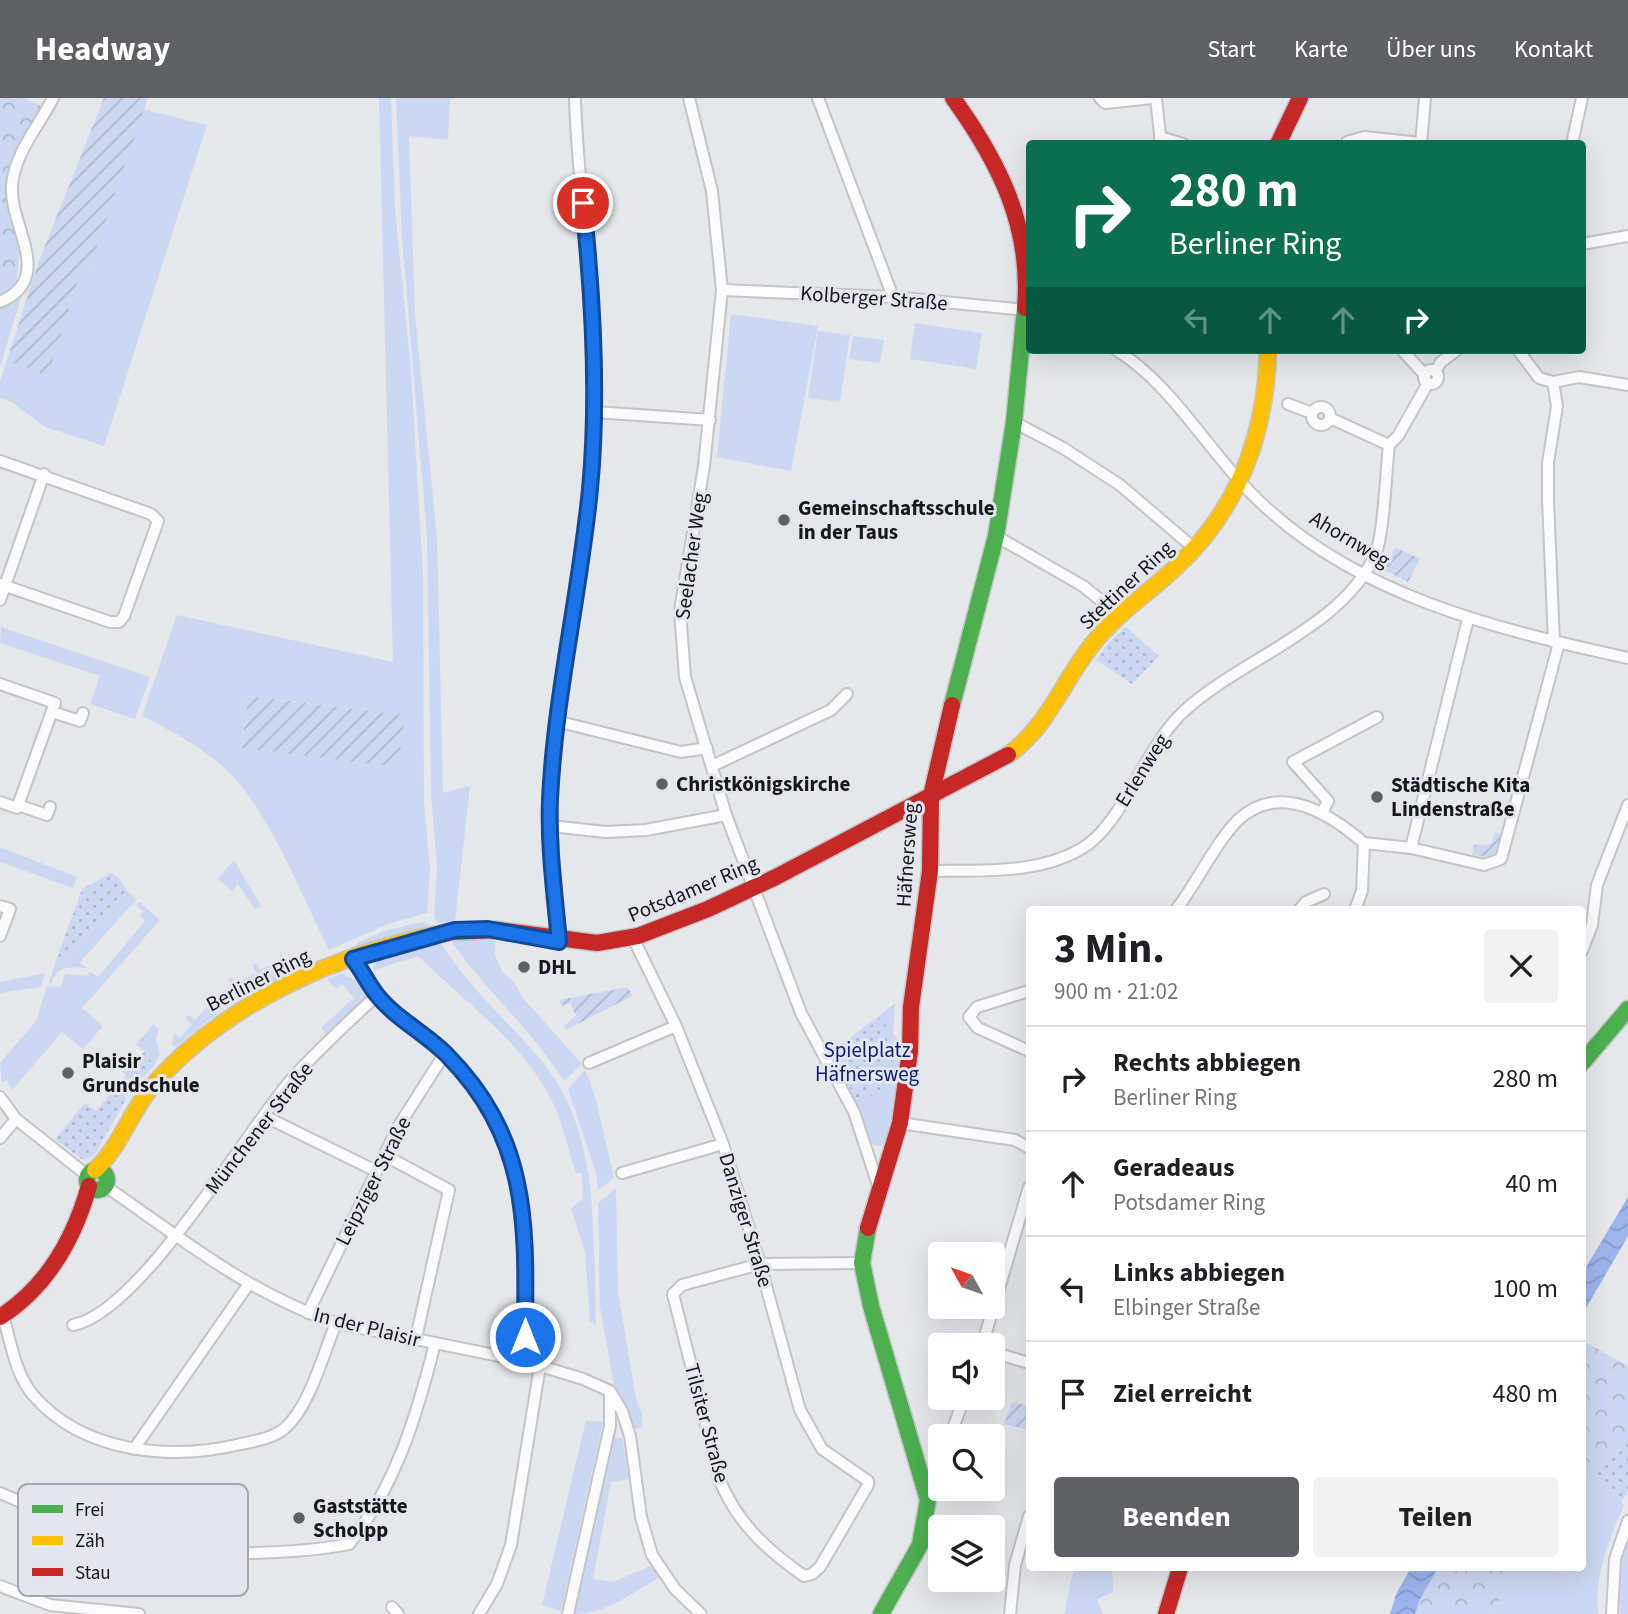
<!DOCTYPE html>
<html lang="de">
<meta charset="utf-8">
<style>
:root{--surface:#fff;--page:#f2f2f2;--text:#202124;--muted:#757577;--line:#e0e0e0;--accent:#5f6063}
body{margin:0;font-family:"Source Sans 3",sans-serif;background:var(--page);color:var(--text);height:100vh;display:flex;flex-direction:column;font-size:26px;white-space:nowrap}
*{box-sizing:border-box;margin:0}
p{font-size:23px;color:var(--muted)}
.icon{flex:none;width:38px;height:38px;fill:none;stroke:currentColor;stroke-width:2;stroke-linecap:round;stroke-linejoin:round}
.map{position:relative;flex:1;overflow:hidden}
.panel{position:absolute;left:1026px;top:808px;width:560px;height:665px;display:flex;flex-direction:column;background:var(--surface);border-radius:7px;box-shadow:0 7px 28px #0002}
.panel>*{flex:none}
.banner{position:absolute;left:1026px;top:42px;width:560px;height:214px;border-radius:7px;box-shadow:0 7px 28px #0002;background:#0b6e4f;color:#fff;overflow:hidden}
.needle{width:46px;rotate:310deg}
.fabs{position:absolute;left:928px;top:1144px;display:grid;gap:14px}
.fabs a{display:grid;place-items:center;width:77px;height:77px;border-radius:7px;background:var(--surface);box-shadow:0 7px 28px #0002;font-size:35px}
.pin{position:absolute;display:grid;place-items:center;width:60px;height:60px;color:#fff;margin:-30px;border:4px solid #fff;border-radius:50%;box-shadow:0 2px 7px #0007}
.me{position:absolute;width:77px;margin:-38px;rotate:0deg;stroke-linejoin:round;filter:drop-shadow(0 0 5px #0008)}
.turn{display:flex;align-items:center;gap:24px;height:147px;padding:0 28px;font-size:32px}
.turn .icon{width:91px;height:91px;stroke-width:2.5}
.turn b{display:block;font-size:49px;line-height:60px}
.lanes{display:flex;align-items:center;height:66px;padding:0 28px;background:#0003;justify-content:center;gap:35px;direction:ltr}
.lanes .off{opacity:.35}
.round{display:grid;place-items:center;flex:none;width:74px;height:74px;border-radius:7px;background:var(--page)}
.summary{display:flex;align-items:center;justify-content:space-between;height:119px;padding:0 28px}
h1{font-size:42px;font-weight:700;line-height:52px}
.cta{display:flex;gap:14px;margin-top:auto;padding:14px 28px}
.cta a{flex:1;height:80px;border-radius:7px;background:var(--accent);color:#fff;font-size:28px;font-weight:700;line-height:80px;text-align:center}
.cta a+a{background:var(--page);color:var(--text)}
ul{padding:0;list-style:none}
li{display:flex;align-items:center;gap:21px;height:105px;padding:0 28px;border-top:2px solid var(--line)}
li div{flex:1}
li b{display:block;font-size:26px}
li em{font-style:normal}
header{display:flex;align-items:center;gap:42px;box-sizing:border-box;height:98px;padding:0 35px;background:var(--accent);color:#fff}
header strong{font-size:33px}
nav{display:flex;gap:38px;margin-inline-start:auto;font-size:24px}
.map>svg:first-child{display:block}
.grass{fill:#ccd8f2;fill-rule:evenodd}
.forest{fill:url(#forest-crowns)}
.park{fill:url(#park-dots)}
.garden{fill:url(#garden-furrows)}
.water{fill:url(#water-waves)}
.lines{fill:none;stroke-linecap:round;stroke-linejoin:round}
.street-casing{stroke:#c3c5c8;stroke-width:14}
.fast-casing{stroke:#c3c5c8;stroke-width:19}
.slow-casing{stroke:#c3c5c8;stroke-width:19}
.jam-casing{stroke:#c3c5c8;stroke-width:19}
.street{stroke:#fbfbfc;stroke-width:10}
.fast{stroke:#4caf50;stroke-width:16}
.slow{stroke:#ffc107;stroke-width:16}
.jam{stroke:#c62828;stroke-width:16}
.route-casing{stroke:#114b97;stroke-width:18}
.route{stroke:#1a73e8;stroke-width:12}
.poi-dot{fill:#5f6063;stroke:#e3e6ed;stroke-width:2.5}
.labels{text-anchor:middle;stroke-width:6;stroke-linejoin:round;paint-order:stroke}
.street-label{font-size:21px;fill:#17181a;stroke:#e3e6ed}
.poi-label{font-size:21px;font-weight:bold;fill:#17181a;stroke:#e3e6ed;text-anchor:start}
.park-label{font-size:21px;fill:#091f78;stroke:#e3e6ed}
.key{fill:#e3e6ed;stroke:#a6a8ae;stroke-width:2}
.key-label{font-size:19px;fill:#17181a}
</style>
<header>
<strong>Headway</strong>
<nav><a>Start</a><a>Karte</a><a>Über uns</a><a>Kontakt</a></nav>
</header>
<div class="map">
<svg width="1628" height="1516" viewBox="0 0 1628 1516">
<defs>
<pattern id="forest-crowns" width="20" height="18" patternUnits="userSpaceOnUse" patternTransform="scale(1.75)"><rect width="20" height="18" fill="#ccd8f2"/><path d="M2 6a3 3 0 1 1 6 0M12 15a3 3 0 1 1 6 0" fill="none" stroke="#aeb9cf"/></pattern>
<pattern id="park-dots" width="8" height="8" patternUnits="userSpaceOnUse" patternTransform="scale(1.75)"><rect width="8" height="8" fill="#ccd8f2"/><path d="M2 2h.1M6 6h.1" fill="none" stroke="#aeb9cf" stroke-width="1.8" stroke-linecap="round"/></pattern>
<pattern id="garden-furrows" width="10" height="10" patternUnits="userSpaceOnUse" patternTransform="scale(1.75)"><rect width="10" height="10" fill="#ccd8f2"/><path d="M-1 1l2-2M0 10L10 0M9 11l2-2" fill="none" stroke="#aeb9cf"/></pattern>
<pattern id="water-waves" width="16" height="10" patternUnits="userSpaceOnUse" patternTransform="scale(1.75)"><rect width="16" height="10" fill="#9cb5ed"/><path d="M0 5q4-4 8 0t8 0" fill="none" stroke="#869bcb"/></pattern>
</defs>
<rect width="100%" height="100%" fill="#e5e7eb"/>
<g class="grass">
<path d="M379 0H391L395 111 411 272 423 478 424 703 430 771 427 815 388 826 329 852C302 798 279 738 243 690 217 657 178 636 142 618L177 517 393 564ZM248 598 404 617 398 668 242 650Z"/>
<path d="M396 0H450L448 42 409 38 415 217 437 439 443 695 470 688 455 823 438 825 434 819 437 767 431 695 427 438 402 139Z"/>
<path d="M143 11 207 27 104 348 45 329 11 304 0 300V283L7 262 47 277 81 172 89 171Z"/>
<path d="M23 193 0 269V210Z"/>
<path d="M731 216 818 228 791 373 717 359Z"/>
<path d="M915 225 982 235 976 271 910 261Z"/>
<path d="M818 233 850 237 840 304 808 300Z"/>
<path d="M853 238 884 242 880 265 849 261Z"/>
<path d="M1 529 150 579 135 621 90 606 100 578 0 545Z"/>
<path d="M0 749 77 779 73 790 0 764Z"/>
<path d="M234 762 261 808 255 811 238 786 232 793 218 781Z"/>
<path d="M127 792 136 802 80 864 86 870C69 869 57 867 52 885H49L55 866 71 858Z"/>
<path d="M139 804 160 822 82 910 103 928 83 951 62 934 12 992 7 982 2 985 0 965 36 923 47 888 61 889 65 876 87 878 90 873 98 879 145 823 140 818 143 813 136 807Z"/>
<path d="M422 824 431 827 355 850 357 845 387 832Z"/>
<path d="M462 840 495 841V857L502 874 514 884 523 900 582 966 564 983C532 932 485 892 451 843Z"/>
<path d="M441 845C469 891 510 924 544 966 602 1038 592 1140 596 1227L590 1223 585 1154 571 1111 583 1100 582 1075H576C568 1052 563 1025 552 1003 521 942 465 905 418 858L374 872 373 868 377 863Z"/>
<path d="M279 852 291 871 327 860 229 906 175 949 172 946 174 935 180 940 192 926 186 920 188 917 195 922 215 899 210 892 216 897 232 888 228 881 232 879 236 886 256 875 252 867 256 865 260 872 281 861Z"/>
<path d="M45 875 41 889 0 895V884Z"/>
<path d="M341 876 357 882 366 899 327 937 321 930 354 900 342 886 336 891 327 881Z"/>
<path d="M895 905 893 936 902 944C900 969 898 1033 880 1049L870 1045 858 1010 830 956Z"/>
<path d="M153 926 159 931 156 942 160 956 153 969 142 940Z"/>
<path d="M585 972 595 998 614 1080 598 1092 596 1075 568 991Z"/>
<path d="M616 1090 618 1194 636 1301 642 1315V1329L633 1332 626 1307 614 1287 600 1209 598 1105Z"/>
<path d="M586 1322 603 1324 561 1513 542 1507Z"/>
<path d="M622 1340 629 1381 611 1384 593 1481 613 1484 651 1468 660 1479C632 1495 606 1516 574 1516L612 1341Z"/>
<path d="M1590 1372 1624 1407C1609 1444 1594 1476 1598 1516H1492L1516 1470H1582V1382Z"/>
<path d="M1628 1445V1516H1620L1621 1457Z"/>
<path d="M1074 1470H1112L1113 1494 1097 1501 1103 1516H1064Z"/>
</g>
<g class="forest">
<path d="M0 0H24L43 9C30 30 14 52 8 76 3 96 13 116 17 135 21 152 18 171 16 189L0 197Z"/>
<path d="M1582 1242 1628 1268V1345L1590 1372 1582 1382Z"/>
<path d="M1438 1470H1516L1492 1516H1415L1420 1501Z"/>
</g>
<g class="park">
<path d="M1126 529 1159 558 1132 586 1096 562 1109 544Z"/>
<path d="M111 775 118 779 127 792 71 858 55 866 82 791Z"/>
<path d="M885 916C886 956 905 955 879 995L856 1002 833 958Z"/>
<path d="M142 939 153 969 124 998 126 1001 94 1058 83 1062 55 1041 85 1005 96 1013 126 977 120 972 130 960 135 964 144 954 136 946Z"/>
<path d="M1628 1345V1393L1621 1404 1590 1372Z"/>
</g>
<g class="garden">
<path d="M104 0H148L89 171 81 173 48 278 7 262 39 163Z"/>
<path d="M1395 449 1420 461 1408 484 1384 472Z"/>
<path d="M248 598 405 617 398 669 242 650Z"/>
<path d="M1495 734 1502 736 1495 755 1487 759 1472 757 1474 747 1491 746Z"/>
<path d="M628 889 632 898 566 932 564 928 576 918 570 905 562 908 559 902Z"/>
<path d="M1012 1304 1029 1308V1332L1004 1326Z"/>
</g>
<g class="water">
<path d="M1628 1099V1138L1582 1217V1176Z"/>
<path d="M1411 1470H1438L1420 1501 1415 1516H1390L1397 1494Z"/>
</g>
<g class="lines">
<g class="street-casing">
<g id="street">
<path d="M689 0 712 93 722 192 704 368 680 513 685 579 726 717 747 772 801 915 854 1014 879 1090"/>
<path d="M818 0 893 199"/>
<path d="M1100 0 1105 5 1152 0"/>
<path d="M1156 0 1161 46"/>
<path d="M1160 39 1183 46"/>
<path d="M1347 44 1364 39 1421 45"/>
<path d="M1421 46 1425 0"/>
<path d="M1572 46 1582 0"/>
<path d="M1582 146 1628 138"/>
<path d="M722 192 893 199 1025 212"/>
<path d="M0 204C56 180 9 128 12 88 14 56 39 28 53 0"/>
<path d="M1116 252C1170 284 1209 354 1254 398 1353 497 1495 531 1628 560"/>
<path d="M1402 252 1425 277"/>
<path d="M1518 252 1539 280 1553 284 1579 279 1628 287"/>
<circle cx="1431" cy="279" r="7"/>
<path d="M1435 274 1441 264 1457 252"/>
<path d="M1553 284 1557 308 1548 365V402L1554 544"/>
<path d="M1288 306 1312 315"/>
<circle cx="1321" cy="318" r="9"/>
<path d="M595 314 710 322"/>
<path d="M1330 320 1389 347"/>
<path d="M1014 324 1063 350 1120 387 1195 451"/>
<path d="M0 363 151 416 158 423 124 518 119 524H110L0 486"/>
<path d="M996 438 1083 488 1120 518"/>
<path d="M0 502 44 376"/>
<path d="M0 586 55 605 17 710 0 704"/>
<path d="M52 614 80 623 83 615"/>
<path d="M556 623 681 654 707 650"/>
<path d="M712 668 831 612 847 596"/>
<path d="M18 707 47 717 50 709"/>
<path d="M1323 713 1328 703 1293 664 1377 619"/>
<path d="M550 728 606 734 646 732 726 717"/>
<path d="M1364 745 1411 750 1484 767 1501 761 1559 545"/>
<path d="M1411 750 1468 521"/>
<path d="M930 773C980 772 1036 777 1081 751 1122 728 1144 652 1181 616 1237 562 1342 531 1375 457 1384 438 1386 371 1389 347L1398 338 1428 285"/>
<path d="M0 808 10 811 0 838"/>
<path d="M1176 812C1196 786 1216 744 1238 722 1280 683 1330 716 1364 745L1362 793 1355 812"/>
<path d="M1299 812 1306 804 1324 796"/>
<path d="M633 840 676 928 723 1046 760 1166 800 1312 822 1351 868 1383V1387L820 1469 812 1476 804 1478C767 1452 738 1426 720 1383L673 1196 682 1187 760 1166 862 1165"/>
<path d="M559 844C555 797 548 749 550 702 556 573 589 447 594 317 599 211 578 106 575 0"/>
<path d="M1582 853 1592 827 1597 787 1628 707"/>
<path d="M353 861C362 872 368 885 376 896 398 924 438 945 463 975 537 1065 525 1155 524 1263"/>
<path d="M1029 893 977 909 969 919 978 930 1029 953"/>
<path d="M589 965 676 928"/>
<path d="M0 999 16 1021 88 1078"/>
<path d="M264 1018 376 1073"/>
<path d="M900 1025 1015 1042 1029 1050"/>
<path d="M0 1040 16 1021"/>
<path d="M384 1057 449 1092 416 1240"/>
<path d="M622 1075 723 1046"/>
<path d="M107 1084 111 1092C186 1144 249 1195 336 1225L524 1263 583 1281 610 1293 622 1313 630 1338 641 1419 652 1457 675 1491 701 1516"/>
<path d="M308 1215 398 1029 445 955"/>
<path d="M3 1218C11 1244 15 1276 33 1297 83 1355 170 1363 241 1346 255 1343 274 1340 285 1330 309 1310 324 1254 336 1225"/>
<path d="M73 1227C139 1215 244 1037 290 983 316 953 348 925 377 897"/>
<path d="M982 1248 1029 1089"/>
<path d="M992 1254 1029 1265"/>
<path d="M950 1339 964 1300"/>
<path d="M134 1351 248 1187"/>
<path d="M0 1395C17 1402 34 1409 49 1418 61 1425 73 1435 86 1440 145 1460 287 1459 349 1446 396 1388 417 1317 435 1245"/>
<path d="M928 1402 940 1369"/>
<path d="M0 1488 50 1507 139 1516"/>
<path d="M392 1509 398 1516"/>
<path d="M479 1516 497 1486 511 1447 540 1268"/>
<path d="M568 1516 610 1328V1296"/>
<path d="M1010 1516 1015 1467 1029 1418"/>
<path d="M1612 1516 1615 1461 1628 1423"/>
</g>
</g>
<g class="fast-casing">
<g id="fast">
<path d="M952 607 996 438 1014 324 1025 210"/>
<path d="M1582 965 1628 911"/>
<circle cx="97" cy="1082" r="10"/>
<path d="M868 1130 862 1165 871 1208 928 1402 920 1447 881 1516"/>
</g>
</g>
<g class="slow-casing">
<g id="slow">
<path d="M1008 657C1049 628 1064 580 1095 543 1118 515 1148 495 1174 471 1238 413 1266 336 1268 252"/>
<path d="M95 1072C119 1051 132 1010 155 985 228 903 340 854 448 834"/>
</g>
</g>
<g class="jam-casing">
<g id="jam">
<path d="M953 0C999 64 1032 129 1025 210"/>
<path d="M1278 46 1300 0"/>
<path d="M448 834 498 832 597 845 638 838 708 811 776 779 1008 657"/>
<path d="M868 1130 900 1025 910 953 911 909 930 773 931 698 952 607"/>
<path d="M0 1219C47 1189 74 1141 89 1088"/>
<path d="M1166 1516 1180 1470"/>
</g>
</g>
<use href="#street" class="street"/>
<use href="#fast" class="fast"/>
<use href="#slow" class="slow"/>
<use href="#jam" class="jam"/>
</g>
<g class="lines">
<g class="route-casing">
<path id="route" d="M525 1239C526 1128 531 1042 446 956 425 935 395 920 377 897 368 886 362 872 353 861L455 832 488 831 559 844C555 797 548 749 550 701 555 597 580 495 590 391 599 297 593 199 583 105"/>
</g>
<use href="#route" class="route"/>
</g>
<g class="poi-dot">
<circle cx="784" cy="422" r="7"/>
<circle cx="662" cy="686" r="7"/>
<circle cx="1377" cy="699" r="7"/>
<circle cx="524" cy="869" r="7"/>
<circle cx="68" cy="975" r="7"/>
<circle cx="299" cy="1420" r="7"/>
</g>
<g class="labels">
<g class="street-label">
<text transform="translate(874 200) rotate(4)" y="7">Kolberger Straße</text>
<text transform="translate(1350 441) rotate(31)" y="7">Ahornweg</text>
<text transform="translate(691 458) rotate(-82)" y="7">Seelacher Weg</text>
<text transform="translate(1126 487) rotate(-43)" y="7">Stettiner Ring</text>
<text transform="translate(1142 672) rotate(-58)" y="7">Erlenweg</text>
<text transform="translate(907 757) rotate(-86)" y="7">Häfnersweg</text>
<text transform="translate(693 791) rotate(-23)" y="7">Potsdamer Ring</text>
<text transform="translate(258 882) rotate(-27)" y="7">Berliner Ring</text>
<text transform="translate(259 1030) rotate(-52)" y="7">Münchener Straße</text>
<text transform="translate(373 1083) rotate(-63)" y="7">Leipziger Straße</text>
<text transform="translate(746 1122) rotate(73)" y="7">Danziger Straße</text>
<text transform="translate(367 1229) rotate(14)" y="7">In der Plaisir</text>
<text transform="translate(707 1325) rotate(75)" y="7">Tilsiter Straße</text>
</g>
<g class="poi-label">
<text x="798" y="417">Gemeinschaftsschule<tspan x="798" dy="24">in der Taus</tspan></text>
<text x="676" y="693">Christkönigskirche</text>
<text x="1391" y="694">Städtische Kita<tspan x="1391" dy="24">Lindenstraße</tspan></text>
<text x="538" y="876">DHL</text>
<text x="82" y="970">Plaisir<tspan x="82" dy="24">Grundschule</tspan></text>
<text x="313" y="1415">Gaststätte<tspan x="313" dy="24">Scholpp</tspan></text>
</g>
<g class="park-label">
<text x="867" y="959">Spielplatz<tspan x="867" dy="24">Häfnersweg</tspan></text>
</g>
</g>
<rect x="18" y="1386" width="230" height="112" rx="10" class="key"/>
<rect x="32" y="1407" width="31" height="8" fill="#4caf50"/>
<rect x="32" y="1438" width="31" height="9" fill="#ffc107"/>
<rect x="32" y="1470" width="31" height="8" fill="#c62828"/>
<g class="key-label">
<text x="75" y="1418">Frei</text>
<text x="75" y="1449">Zäh</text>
<text x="75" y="1481">Stau</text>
</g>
</svg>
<div class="fabs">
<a><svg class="needle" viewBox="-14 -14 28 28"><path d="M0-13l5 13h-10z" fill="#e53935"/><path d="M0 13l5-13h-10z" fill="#757577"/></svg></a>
<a><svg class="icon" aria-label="sound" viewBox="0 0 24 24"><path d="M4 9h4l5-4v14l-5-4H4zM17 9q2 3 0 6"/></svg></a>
<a><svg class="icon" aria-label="search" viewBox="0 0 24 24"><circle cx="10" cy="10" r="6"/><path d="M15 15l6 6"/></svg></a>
<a><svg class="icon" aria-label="layers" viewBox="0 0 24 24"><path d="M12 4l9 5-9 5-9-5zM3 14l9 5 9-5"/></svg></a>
</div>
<div class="pin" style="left:583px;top:105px;background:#d93025"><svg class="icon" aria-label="arrive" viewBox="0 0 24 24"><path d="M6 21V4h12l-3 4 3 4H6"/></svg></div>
<svg class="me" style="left:525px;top:1239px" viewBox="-20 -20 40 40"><circle r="17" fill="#1a73e8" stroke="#fff" stroke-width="3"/><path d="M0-11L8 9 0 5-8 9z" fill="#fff"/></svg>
<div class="banner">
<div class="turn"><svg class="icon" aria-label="right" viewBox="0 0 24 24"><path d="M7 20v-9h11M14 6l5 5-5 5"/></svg><div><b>280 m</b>Berliner Ring</div></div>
<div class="lanes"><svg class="icon off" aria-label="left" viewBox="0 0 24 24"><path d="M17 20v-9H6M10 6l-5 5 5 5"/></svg><svg class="icon off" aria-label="ahead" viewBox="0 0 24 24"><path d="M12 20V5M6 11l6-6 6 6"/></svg><svg class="icon off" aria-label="ahead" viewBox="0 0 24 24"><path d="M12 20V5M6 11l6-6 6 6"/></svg><svg class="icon" aria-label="right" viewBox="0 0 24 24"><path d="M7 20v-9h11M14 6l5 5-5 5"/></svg></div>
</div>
<section class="panel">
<div class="summary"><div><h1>3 Min.</h1><p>900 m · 21:02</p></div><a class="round"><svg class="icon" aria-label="close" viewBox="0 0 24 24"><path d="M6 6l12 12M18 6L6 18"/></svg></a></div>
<ul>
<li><svg class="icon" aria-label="right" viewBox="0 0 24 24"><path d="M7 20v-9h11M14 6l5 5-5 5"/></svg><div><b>Rechts abbiegen</b><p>Berliner Ring</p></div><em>280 m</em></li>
<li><svg class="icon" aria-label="ahead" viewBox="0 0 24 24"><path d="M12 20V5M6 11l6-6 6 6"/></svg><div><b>Geradeaus</b><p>Potsdamer Ring</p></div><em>40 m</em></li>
<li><svg class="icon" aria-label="left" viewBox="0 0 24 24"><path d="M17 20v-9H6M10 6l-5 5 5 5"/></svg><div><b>Links abbiegen</b><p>Elbinger Straße</p></div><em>100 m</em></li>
<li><svg class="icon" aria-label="arrive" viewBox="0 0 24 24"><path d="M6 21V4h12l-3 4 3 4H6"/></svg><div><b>Ziel erreicht</b></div><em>480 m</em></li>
</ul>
<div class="cta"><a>Beenden</a><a>Teilen</a></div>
</section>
</div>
